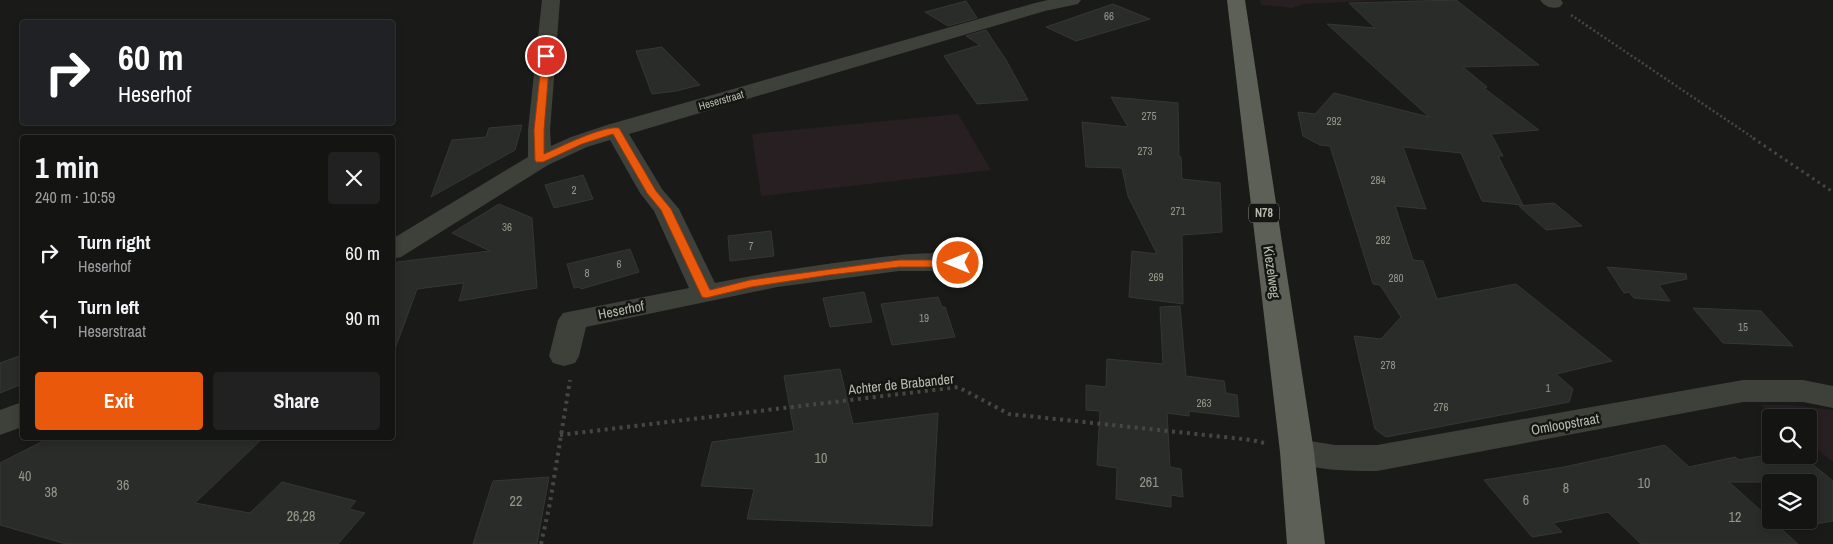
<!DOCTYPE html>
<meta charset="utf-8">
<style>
:root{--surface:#141413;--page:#212121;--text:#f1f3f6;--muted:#9d9ea0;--line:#333;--accent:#ea580c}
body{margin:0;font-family:"Archivo Narrow",sans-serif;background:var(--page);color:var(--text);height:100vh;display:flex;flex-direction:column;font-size:19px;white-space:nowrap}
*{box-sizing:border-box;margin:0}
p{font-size:16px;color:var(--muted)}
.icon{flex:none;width:28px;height:28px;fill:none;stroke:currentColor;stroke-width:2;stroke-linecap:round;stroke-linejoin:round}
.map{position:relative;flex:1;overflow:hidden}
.side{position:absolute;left:20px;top:135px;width:375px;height:305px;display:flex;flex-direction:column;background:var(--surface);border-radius:5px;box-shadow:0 2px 8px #0003,0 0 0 1px var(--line)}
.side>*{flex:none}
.hud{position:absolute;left:20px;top:20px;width:375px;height:105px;border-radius:5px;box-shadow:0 2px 8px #0003,0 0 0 1px var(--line);background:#202124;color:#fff;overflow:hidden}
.tools{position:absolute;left:1762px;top:409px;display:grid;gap:10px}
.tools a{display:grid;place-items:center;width:55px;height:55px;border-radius:5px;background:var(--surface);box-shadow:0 2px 8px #0003,0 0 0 1px var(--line);font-size:25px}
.pin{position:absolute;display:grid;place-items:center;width:42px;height:42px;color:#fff;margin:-21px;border:2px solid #fff;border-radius:50%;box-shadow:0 1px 5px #0007}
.me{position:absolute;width:55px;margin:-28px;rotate:270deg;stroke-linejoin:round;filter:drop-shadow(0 0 4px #0008)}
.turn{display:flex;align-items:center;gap:18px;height:105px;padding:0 15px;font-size:22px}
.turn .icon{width:65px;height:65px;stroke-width:2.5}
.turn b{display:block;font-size:35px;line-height:42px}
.round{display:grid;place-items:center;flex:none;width:52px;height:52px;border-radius:5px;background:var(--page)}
.summary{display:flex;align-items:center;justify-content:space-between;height:85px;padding:0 15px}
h1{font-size:30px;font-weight:800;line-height:38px}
.primary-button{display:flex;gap:10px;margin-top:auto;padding:10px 15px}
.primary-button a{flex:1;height:58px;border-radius:5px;background:var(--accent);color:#fff;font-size:20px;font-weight:800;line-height:58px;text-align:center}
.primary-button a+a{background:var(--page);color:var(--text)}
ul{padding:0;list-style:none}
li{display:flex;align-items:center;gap:15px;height:65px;padding:0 15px}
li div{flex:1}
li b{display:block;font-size:19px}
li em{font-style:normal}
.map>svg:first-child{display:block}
.green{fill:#271f21}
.building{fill:#2a2c29;stroke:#353733}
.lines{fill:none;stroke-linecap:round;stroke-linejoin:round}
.path-far2{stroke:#454740;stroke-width:2.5;stroke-dasharray:2 2.5;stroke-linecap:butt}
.path-far1{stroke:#454740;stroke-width:3;stroke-dasharray:2.5 4;stroke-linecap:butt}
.path{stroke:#454740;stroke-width:4;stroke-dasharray:3 4.5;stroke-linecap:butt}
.minor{fill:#3e403a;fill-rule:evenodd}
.primary{fill:#5c6056;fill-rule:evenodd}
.route{fill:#ea580c;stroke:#983908}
.labels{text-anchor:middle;stroke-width:5;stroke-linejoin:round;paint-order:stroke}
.number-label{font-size:11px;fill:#94978a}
.far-street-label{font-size:11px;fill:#b7bbab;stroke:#151614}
.shield{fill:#151614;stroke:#868a7e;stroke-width:1}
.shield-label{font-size:12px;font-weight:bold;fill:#b7bbab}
.street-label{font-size:14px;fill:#b7bbab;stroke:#151614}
.near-number-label{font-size:14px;fill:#94978a}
</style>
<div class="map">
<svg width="1833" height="544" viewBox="0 0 1833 544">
<rect width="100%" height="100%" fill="#1a1b19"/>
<g class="green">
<path d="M1260 0H1383L1304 4 1292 8 1261 5Z"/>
<path d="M958 114 991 170 761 196 752 134Z"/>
<path d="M1761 405H1791L1833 410V462L1809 443V418L1776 417Z"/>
</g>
<g class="building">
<path d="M1456 0 1539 65 1463 67 1487 87 1484 88 1539 130 1491 134 1503 156H1498L1523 205 1482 201 1461 153 1403 147 1426 209 1395 206 1413 260 1423 261 1437 299 1516 284 1612 361 1556 374 1573 389 1569 402 1386 437 1375 429 1354 336 1381 339 1401 317 1380 285 1373 284 1330 146 1320 145 1303 136 1298 112 1315 114 1334 93 1429 117 1327 24 1375 28 1349 3Z"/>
<path d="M966 1 977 18 948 26 925 12Z"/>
<path d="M1113 4 1150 19 1076 41 1046 27Z"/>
<path d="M986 30 1006 60 1028 100 977 104 944 56 980 45 966 36Z"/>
<path d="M662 47 700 85 676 91 652 94 636 51Z"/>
<path d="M1111 97 1178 103 1179 157H1181L1182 179 1220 183 1222 232 1182 235 1183 304 1129 297 1132 251 1157 254 1128 196 1122 168 1086 167 1082 122 1128 127Z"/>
<path d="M522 125 515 150 431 197 452 140 486 137 489 128Z"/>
<path d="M583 175 593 199 554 208 545 185Z"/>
<path d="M1554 203 1582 226 1546 230 1519 206Z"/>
<path d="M499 204 532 218 537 288 459 301 464 283 417 289 395 349H392V275L397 262 490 251 452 233Z"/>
<path d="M771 231 774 256 730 261 728 236Z"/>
<path d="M630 249 639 272 581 289 580 287 574 288 567 264Z"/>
<path d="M1607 267 1686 274 1687 279 1659 285 1670 301 1634 298 1629 292 1624 293Z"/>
<path d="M864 292 872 322 830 327 823 298Z"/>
<path d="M938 297 942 307H945L955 337 892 345 881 304Z"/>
<path d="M1180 306 1186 376 1224 381 1226 393 1237 395 1239 417 1189 411V416L1167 413 1170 467 1181 469 1183 497 1171 495V507L1116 499 1117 468 1097 465 1100 411 1086 410V385L1106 387 1107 359 1163 364 1160 307Z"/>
<path d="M1693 308 1761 311 1793 346 1723 343Z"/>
<path d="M22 355V384L0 393V363Z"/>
<path d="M840 369 853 424 938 413 932 526 747 519 754 489 701 486 712 442 794 431 784 376Z"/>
<path d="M49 438H263L195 503 250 513 282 482 356 501 349 509 365 513 338 544H66L0 525V463Z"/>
<path d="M1665 445 1689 467 1735 457 1739 460 1766 455H1801L1833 481V521L1809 525V482H1729L1798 544H1641L1608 512 1553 523 1562 532 1532 537 1484 480 1564 467Z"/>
<path d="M549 477 537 544H473L493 481Z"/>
</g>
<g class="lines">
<path class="path-far2" d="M1571 15 1755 139"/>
<path class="path-far1" d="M1753 138 1833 192"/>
<g class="path">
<path d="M560 435 958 387 1009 414 1252 440 1264 443"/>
<path d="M541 544 550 503 570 380"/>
</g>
<g class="minor">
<path d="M542 0H560L550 130 551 146 571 137 607 125 1035 3 1048 0H1081L1078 4 1045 11 629 134 662 189 679 209 715 283C762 273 810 266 858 260 890 256 936 249 968 257L972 263 968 269 958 271H899L777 287 586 327 579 356 575 363 564 366 553 363 549 356 558 320 563 313 689 288 654 211 640 193 610 140 587 147 548 165 401 257 392 259V239L528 157V130Z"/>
<path d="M1540 0H1561L1563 3 1560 7C1552 9 1545 7 1540 0Z"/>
<path d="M1743 380H1803L1833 386V408L1803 402H1743L1377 471C1346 471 1315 470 1285 461L1280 452 1285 443 1297 439 1335 445H1377Z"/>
<path d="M22 402V427L0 435V410Z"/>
</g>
<path class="primary" d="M1227 0H1245L1314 452 1325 544H1287L1280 452Z"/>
</g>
<path class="route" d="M546 53 550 56 544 130V154C560 147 604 125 619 128L656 191 671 209 710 290 750 280 899 260H958L963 263 958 267H899L829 275 751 287 706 298 702 297 661 210 647 193 613 134 582 144 543 162H536L535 160 534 130 542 56Z"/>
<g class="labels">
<g class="number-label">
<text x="1109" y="20">66</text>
<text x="1149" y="120">275</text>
<text x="1334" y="125">292</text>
<text x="1145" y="155">273</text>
<text x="1378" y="184">284</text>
<text x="574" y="194">2</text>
<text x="1178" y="215">271</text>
<text x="507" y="231">36</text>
<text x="1383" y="244">282</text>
<text x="751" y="250">7</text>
<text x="619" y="268">6</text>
<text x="587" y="277">8</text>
<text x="1156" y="281">269</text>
<text x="1396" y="282">280</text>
<text x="924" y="322">19</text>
<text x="1743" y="331">15</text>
<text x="1388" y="369">278</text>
<text x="1548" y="392">1</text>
<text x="1204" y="407">263</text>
<text x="1441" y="411">276</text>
</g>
<g class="far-street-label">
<text transform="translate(721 100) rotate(-16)" y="4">Heserstraat</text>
</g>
<rect class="shield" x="1249" y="203.5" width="30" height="19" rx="4"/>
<g class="shield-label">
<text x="1264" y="217">N78</text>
</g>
<g class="street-label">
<text transform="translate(1272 272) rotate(82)" y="5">Kiezelweg</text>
<text transform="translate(621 310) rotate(-11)" y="5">Heserhof</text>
<text transform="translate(901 384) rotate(-6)" y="5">Achter de Brabander</text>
<text transform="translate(1565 424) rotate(-10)" y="5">Omloopstraat</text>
</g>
<g class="near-number-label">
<text x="821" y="463">10</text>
<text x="25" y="481">40</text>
<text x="1149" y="487">261</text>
<text x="1644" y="488">10</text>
<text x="123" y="490">36</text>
<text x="1566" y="493">8</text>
<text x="51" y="497">38</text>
<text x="1526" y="505">6</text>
<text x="516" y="506">22</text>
<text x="301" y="521">26,28</text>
<text x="1735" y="522">12</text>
</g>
</g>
</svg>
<div class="tools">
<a><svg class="icon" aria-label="search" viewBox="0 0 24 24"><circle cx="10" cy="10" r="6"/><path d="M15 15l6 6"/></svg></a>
<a><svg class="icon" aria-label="layers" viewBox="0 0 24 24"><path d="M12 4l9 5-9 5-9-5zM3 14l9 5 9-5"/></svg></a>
</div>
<div class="pin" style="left:546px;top:56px;background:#d93025"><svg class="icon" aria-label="arrive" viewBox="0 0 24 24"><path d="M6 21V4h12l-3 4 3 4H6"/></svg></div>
<svg class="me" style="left:958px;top:263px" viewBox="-20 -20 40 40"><circle r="17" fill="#ea580c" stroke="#fff" stroke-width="3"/><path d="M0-11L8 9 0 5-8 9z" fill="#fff"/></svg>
<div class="hud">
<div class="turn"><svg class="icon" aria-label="right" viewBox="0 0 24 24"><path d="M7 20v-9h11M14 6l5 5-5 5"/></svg><div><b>60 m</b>Heserhof</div></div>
</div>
<section class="side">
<div class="summary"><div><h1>1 min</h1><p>240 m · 10:59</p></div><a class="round"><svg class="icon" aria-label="close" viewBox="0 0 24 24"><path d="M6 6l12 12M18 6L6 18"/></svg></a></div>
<ul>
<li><svg class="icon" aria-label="right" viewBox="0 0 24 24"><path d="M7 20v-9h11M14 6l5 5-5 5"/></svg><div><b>Turn right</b><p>Heserhof</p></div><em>60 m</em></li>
<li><svg class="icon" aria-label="left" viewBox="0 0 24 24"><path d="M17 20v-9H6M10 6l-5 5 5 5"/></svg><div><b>Turn left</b><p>Heserstraat</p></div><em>90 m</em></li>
</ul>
<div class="primary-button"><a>Exit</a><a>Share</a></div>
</section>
</div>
